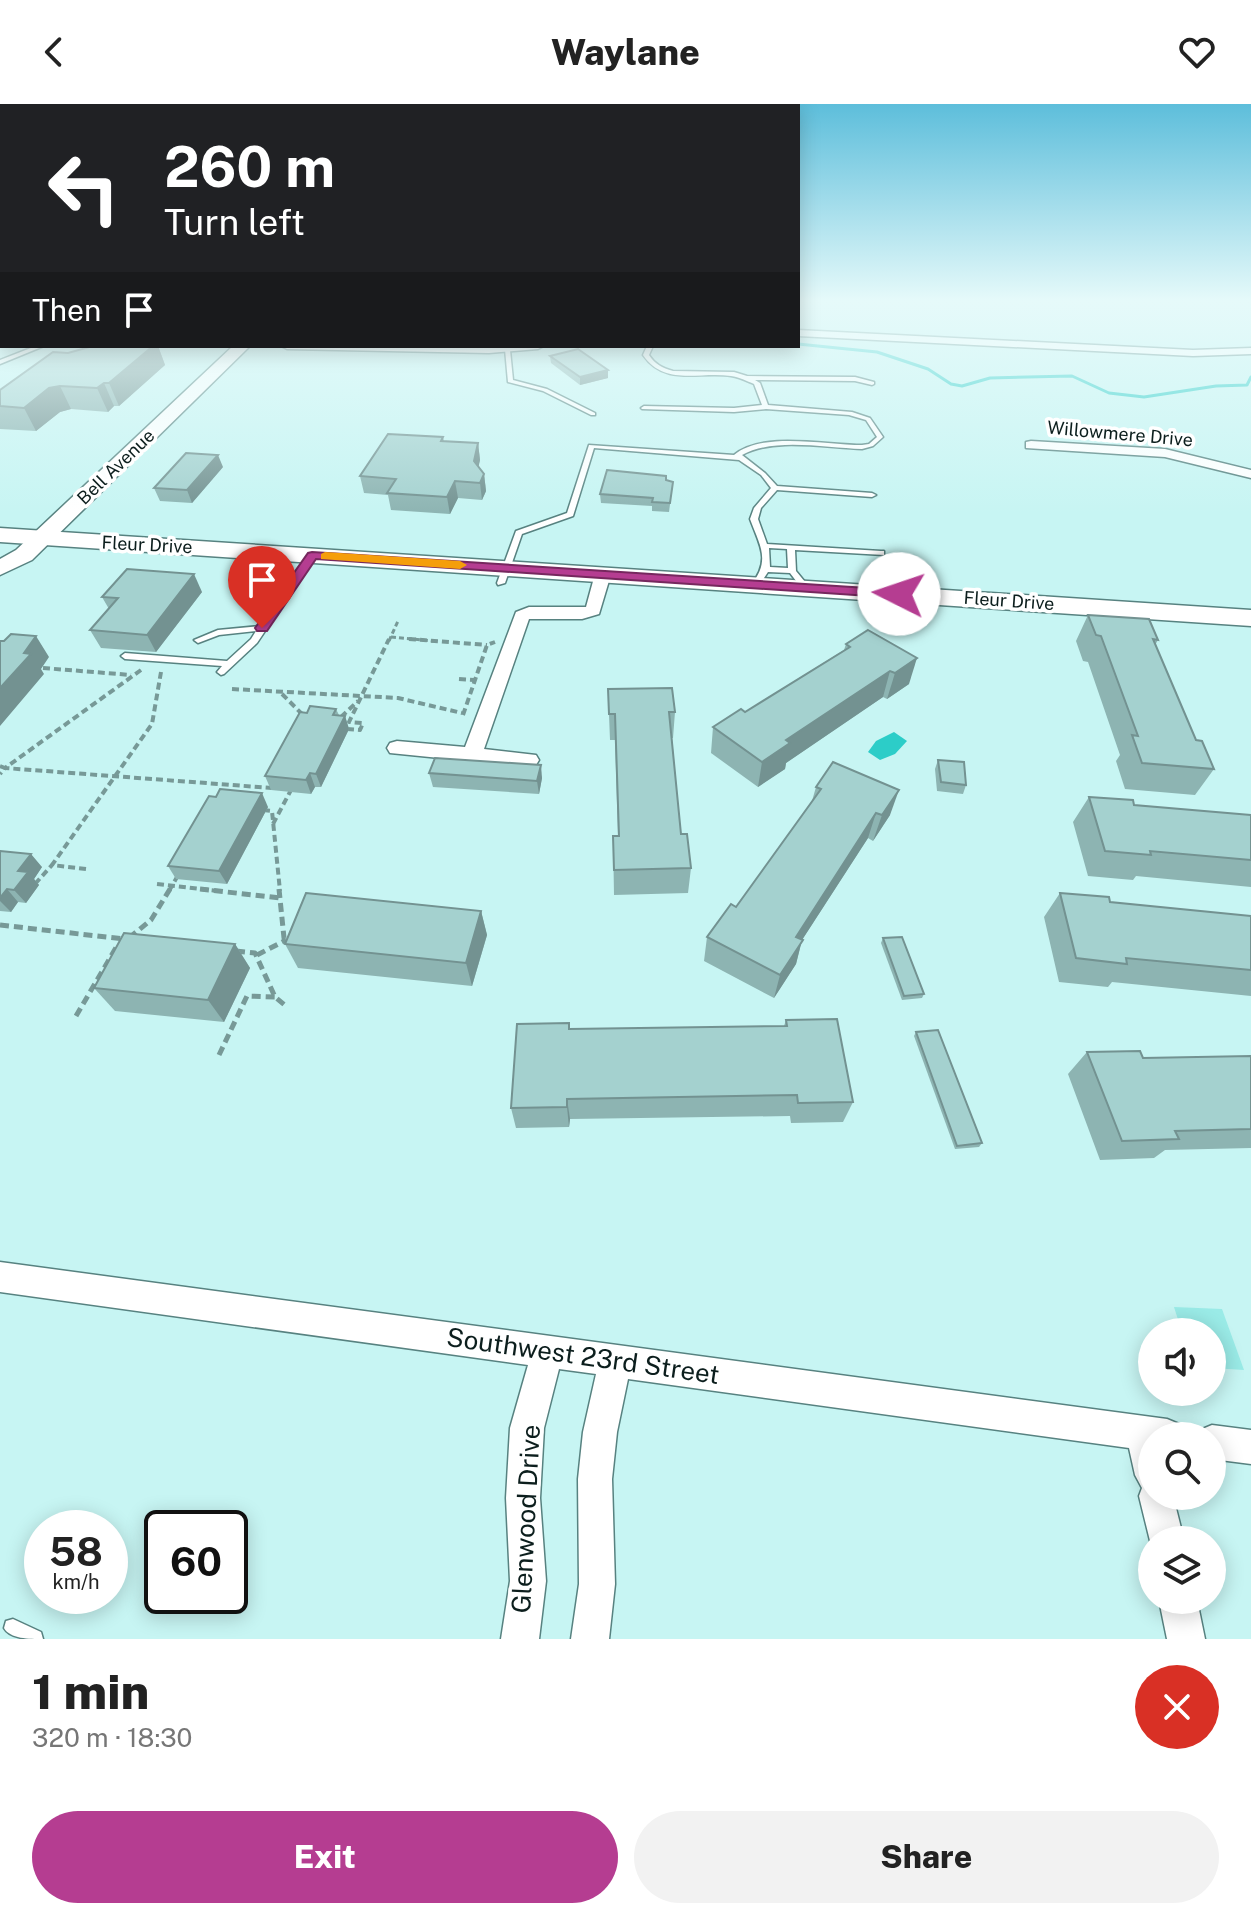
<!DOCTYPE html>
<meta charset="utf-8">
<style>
:root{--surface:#fff;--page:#f2f2f2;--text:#222;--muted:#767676;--accent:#b53d91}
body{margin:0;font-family:"Public Sans",sans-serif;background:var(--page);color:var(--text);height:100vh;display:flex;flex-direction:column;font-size:30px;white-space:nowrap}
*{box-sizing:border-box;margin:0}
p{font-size:26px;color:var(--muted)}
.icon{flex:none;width:44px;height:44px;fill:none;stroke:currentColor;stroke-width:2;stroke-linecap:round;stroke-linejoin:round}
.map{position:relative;height:1535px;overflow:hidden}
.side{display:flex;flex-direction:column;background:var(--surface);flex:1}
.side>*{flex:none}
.banner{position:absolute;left:0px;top:0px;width:800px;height:244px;box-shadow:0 4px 20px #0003;background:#202124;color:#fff;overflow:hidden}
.tools{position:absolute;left:1138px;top:1214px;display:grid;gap:16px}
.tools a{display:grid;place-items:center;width:88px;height:88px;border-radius:50%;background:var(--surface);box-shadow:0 4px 20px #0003;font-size:40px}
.speed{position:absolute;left:24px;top:1406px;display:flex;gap:16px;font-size:40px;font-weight:700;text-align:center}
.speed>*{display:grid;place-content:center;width:104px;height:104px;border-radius:50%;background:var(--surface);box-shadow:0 4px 20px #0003;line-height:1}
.speed small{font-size:20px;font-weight:400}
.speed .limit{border:4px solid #111;border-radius:12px;background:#fff;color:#111}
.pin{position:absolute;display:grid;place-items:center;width:68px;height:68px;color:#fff;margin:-82px -34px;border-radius:50% 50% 50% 0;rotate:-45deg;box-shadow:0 0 8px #0007}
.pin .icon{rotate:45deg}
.me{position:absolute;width:88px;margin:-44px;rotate:274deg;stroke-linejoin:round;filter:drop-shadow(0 0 6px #0008)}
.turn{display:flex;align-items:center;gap:28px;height:168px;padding:0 32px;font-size:36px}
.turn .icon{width:104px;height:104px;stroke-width:2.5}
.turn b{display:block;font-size:56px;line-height:68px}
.then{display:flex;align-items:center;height:76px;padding:0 32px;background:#0003;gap:16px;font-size:30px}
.round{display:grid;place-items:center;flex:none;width:84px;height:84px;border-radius:42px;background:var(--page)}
.headline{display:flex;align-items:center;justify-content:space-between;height:136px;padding:0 32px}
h1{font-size:48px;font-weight:800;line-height:60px}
.cta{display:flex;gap:16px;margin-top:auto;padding:16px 32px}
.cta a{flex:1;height:92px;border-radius:48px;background:var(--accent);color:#fff;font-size:32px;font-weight:800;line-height:92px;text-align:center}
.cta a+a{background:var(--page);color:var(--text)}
header{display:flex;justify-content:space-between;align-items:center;height:104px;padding:0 32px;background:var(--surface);font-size:36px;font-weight:800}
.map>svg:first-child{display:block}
.green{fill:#9aebe7}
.water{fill:#2ccdc8}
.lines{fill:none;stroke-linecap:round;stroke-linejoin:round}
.stream{stroke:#2ccdc8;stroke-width:3}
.lane-casing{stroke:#578280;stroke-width:3}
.street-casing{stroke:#578280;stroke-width:3}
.secondary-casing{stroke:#578280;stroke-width:3}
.primary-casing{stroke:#578280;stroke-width:3}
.path-far2{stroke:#779997;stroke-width:3;stroke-dasharray:5 3;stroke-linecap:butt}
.path-far1{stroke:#779997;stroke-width:4;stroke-dasharray:7 4;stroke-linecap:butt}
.path{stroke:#779997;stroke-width:5;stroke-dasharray:9 5;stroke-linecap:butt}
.lane{fill:#fff;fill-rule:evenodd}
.street{fill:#fff;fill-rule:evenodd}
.secondary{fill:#fff;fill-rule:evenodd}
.primary{fill:#fff;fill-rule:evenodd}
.wall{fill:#8db4b2}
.shaded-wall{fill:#739291}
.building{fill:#a4d1cf;stroke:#739291;stroke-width:2}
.route{fill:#b53d91;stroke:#76285e;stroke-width:2}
.slow{fill:#f59e0b}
.labels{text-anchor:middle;stroke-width:7;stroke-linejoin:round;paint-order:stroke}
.far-street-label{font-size:18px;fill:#0c1e1d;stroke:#fff}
.near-street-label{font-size:26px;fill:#0c1e1d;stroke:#fff}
</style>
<header><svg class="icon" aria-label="back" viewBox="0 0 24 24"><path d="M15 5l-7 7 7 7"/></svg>Waylane<svg class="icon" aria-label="heart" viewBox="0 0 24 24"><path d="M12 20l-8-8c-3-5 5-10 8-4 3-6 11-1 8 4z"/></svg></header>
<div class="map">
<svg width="1251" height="1535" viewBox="0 0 1251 1535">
<rect width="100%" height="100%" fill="#c7f5f3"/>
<path class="green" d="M1174 1203 1222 1205 1244 1266 1212 1264V1228H1182Z"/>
<path class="water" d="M894 628 907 637 895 650 880 656 868 648 876 637Z"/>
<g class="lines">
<path class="stream" d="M798 240 877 248 928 265 951 280 962 282 990 274 1072 272 1109 289 1144 293 1216 282 1247 281 1251 273"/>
<g class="lane-casing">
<g id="lane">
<rect x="0" y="217" width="2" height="4"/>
<path d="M36 242H44L0 260V256Z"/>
<path d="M647 242H653L649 251C655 260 662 264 673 267L734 268 747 272 855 273 874 278V280L872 281 855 277 755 276 760 279 768 301 852 308 870 314 883 333 873 342 862 345C826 344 774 333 742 351L765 369 777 382 872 389 876 391 872 393 777 386 761 404 758 415 767 440 881 447H884V451L795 446 796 467 810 484 809 486H803L790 469 768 468 758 483H752L751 481C771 456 760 442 750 415L754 404 771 384 761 371 739 356 594 344 573 412 522 430 505 479 498 481 497 479 516 427 567 409 589 341 734 351C762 327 826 341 862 341L869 340 877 333 866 316 849 311 766 305 734 308 642 305 641 304 644 302 734 304 762 301 754 280C747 277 739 273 731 272 699 267 665 283 643 251ZM769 444 787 445 788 464 770 463Z"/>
<path d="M505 245 510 246 513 276 547 285 595 309V311H591L543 287 508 278Z"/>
<path d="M309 449 316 451 257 539 224 570 221 571 217 568 222 562 125 555 121 552 125 549 227 557 251 535 256 527 219 531 198 539 194 536 218 526 260 522Z"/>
<path d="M13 1515 41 1528 43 1535C29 1535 10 1535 4 1524L6 1517Z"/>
</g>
</g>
<g class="street-casing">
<g id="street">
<path d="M798 226 1193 246 1251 244V250L1193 252 798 232Z"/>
<path d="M281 242H544L538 245 489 249 287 245Z"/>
<path d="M1031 337 1165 345 1251 366V374L1165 353 1026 344V338Z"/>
<path d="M603 465 611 470 599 510 582 515H529L484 645 536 651 539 656 536 661 529 663 390 649 387 644 390 639 397 637 465 643 516 508 529 503H586L595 470Z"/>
<path d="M0 1158 1167 1315 1179 1320 1184 1332H1152V1392H1173L1184 1436H1152V1445L1139 1392 1142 1384 1135 1371 1129 1344 628 1275 617 1328 612 1375 615 1480 609 1535H571L579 1480 578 1375 583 1328 596 1270 559 1265 544 1324 540 1394 546 1477 539 1535H501L510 1477 506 1394 510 1324 528 1261 0 1188Z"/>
<path d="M1212 1321 1251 1326V1360L1212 1355V1332H1198L1200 1326Z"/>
<path d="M1159 1496H1197L1205 1535H1167Z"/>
</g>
</g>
<g class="secondary-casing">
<path id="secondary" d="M233 242H250L32 456 0 471V455L16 446Z"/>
</g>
<g class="primary-casing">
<path id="primary" d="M0 424 1251 506V522L0 438Z"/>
</g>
<g class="path-far2">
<path d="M391 533 433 537"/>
<path d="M389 537 398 517"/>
</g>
<g class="path-far1">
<path d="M409 535 487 541"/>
<path d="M43 564 131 571"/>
<path d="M141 566 5 664 272 684"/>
<path d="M459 575 474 576"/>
<path d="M232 585 398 594 462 609"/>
<path d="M282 590 303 611"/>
<path d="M463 611 487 541 495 538"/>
<path d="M341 613 358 597"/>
<path d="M347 625 360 626 363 619 349 618 389 535"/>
<path d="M0 662 5 664 0 670"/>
<path d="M263 706 272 707 280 787"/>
<path d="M273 720 291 686H288"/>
<path d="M86 765 52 761 152 620 161 568"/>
<path d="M35 780 52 761"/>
<path d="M157 780 218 787"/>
<path d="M169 787 177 773"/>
</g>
<g class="path">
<path d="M200 785 280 794"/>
<path d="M279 785 284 834 291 836"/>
<path d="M0 821 124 835"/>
<path d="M129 834 151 816 170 785"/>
<path d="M236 847 255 849 275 893 286 902"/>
<path d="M257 851 286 836"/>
<path d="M76 912 117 842"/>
<path d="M219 951 247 892 275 893"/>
</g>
<use href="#lane" class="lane"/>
<use href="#street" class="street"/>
<use href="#secondary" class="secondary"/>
<use href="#primary" class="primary"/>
</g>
<g class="wall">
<path d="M93 242H158L165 261 119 302H114L108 308 71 305 60 308 36 327 0 325V286L68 249Z"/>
<path d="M550 252 608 266V274L580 281 551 259Z"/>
<path d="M443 333 444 337 478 339 480 356 478 363 484 370 486 387 482 396 458 394 450 410 391 406 388 391 364 389 360 372Z"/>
<path d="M223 363 192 399 160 397 154 384Z"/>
<path d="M666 376 673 378 669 408 652 407V402L601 399 600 390Z"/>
<path d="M202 488 156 548 101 544 90 526 109 505 102 493Z"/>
<path d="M1088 511 1158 536 1155 541 1196 636 1214 665 1195 691 1125 685 1116 657 1120 651 1088 558 1083 557 1076 537Z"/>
<path d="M868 526 909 580 887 595 883 593 786 659 785 665 758 683 711 649 713 623 745 608 844 546 846 540Z"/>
<path d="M608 585 675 608 673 634H672L681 730 691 764 688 789 614 791 613 732H618L615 636H610Z"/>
<path d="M336 605 339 611 345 612 349 625 321 683H315L311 690 271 686 265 672 307 609Z"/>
<path d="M938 656 966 681 963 690 937 687 935 665Z"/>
<path d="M429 669 542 674 539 690 433 683Z"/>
<path d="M816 683 890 711 873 737 868 734 802 836 796 860 774 894 704 857 707 833 736 803 812 697Z"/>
<path d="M216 693 268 703 227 780 176 775 168 762Z"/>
<path d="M1089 693 1134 701 1251 711V783L1136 772 1133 776 1088 772 1073 718Z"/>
<path d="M0 747 42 763 34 775 39 781 26 799 18 798 11 808 0 807Z"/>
<path d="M1060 789 1110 798 1251 812V892L1112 878 1108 883 1059 878 1044 813Z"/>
<path d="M481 807 487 831 472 882 298 864 285 840Z"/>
<path d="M883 834 924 890 922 894 902 896 881 839Z"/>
<path d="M235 840 250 864 224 918 115 907 94 884Z"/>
<path d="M786 916 853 998 843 1018 791 1019 790 1012 570 1015 569 1023 516 1024 511 1004 570 925 784 922Z"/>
<path d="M916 928 982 1039 979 1043 955 1045 914 932Z"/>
<path d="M1087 948 1143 954 1251 952V1044L1165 1046 1154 1054 1100 1056 1068 970Z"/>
</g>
<g class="shaded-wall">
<path d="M153 242H158L165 261 119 302 109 279Z"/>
<path d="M608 266V274L580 281V273Z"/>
<path d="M104 279 114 302 108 308 97 284Z"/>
<path d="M60 282 71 305 60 308 36 327 24 304 49 284Z"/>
<path d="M478 339 480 356 476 374 474 357Z"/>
<path d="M218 351 223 363 192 399 187 386Z"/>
<path d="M484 370 486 387 482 396 480 379Z"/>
<path d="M455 377 458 394 450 410 447 393Z"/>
<path d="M194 470 202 488 156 548 147 531Z"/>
<path d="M36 532 49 553 41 565 44 570 0 622V584Z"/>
<path d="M917 554 909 580 887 595 895 569Z"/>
<path d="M890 567 883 593 786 659 785 665 758 683 762 658 786 636Z"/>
<path d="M345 612 349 625 321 683 316 670Z"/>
<path d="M541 661 542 674 539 690 537 677Z"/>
<path d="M310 669 315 683 311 690 306 676Z"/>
<path d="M899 686 890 711 873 737 882 711Z"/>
<path d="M262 689 268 703 227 780 219 767Z"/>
<path d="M876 709 868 734 802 836 796 860 774 894 780 871 796 833Z"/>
<path d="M31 750 42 763 34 775 39 781 26 799 14 786 18 767Z"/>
<path d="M7 785 18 798 11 808 0 797V794Z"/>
<path d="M481 807 487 831 472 882 466 859Z"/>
<path d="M235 840 250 864 224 918 208 896Z"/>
<path d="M567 995 570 1015 569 1023 567 1003Z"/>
</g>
<g class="building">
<path d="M93 242H153L109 279H104L97 284 60 282 49 284 24 304 0 302V286L53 248 68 249Z"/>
<path d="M578 245 608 266 580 273 550 252Z"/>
<path d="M388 330 443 333 441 337 478 339 474 357 484 370 480 379 455 377 447 393 387 389 396 375 360 372Z"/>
<path d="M186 349 218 351 187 386 154 384Z"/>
<path d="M607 366 666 372V376L673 378 670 399 652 398 653 394 600 390Z"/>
<path d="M127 465 194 470 147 531 90 526 118 494 102 493Z"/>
<path d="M1088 511 1149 515 1158 536 1153 535 1196 636 1202 637 1214 665 1142 659 1132 631 1138 632 1101 532 1096 531Z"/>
<path d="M868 526 917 554 895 569 890 567 786 636 790 639 762 658 713 623 741 605 745 608 850 543 846 540Z"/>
<path d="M11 530 36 532 24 549 31 550 0 584V537H4Z"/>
<path d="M672 584 675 608H669L681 730H687L691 764 614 766 613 732H619L615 610H609L608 585Z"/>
<path d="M310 602 336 605 333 611 345 612 316 670 310 669 306 676 265 672 300 608 307 609Z"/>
<path d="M435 654 541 661 537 677 429 669Z"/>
<path d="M938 656 964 658 966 681 941 678Z"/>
<path d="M833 658 899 686 882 711 876 709 796 833 803 836 780 871 707 833 731 800 736 803 821 685 816 683Z"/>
<path d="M220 685 262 689 219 767 168 762 209 692 216 693Z"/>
<path d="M1089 693 1133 696 1134 701 1251 711V756L1150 747 1151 751 1105 747Z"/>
<path d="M0 747 31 750 18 767 28 768 14 786 7 785 0 794Z"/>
<path d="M306 789 481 807 466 859 285 840Z"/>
<path d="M1060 789 1109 793 1110 798 1251 812V866L1126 854 1127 860 1076 854Z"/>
<path d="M124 829 235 840 208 896 94 884Z"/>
<path d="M902 833 924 890 904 892 883 834Z"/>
<path d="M837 915 853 998 798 999 797 991 567 995V1003L511 1004 517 920 569 919V925L787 922 786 916Z"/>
<path d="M938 926 982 1039 957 1042 916 928Z"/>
<path d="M1140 947 1143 954 1251 952V1025L1175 1027 1179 1035 1122 1037 1087 948Z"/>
</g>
<linearGradient id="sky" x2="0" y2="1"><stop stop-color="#5dbedb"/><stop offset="0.48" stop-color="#e6fafa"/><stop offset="1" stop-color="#e6fafa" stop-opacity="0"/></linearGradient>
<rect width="1251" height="410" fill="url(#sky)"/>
<path class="route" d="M312 448 899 486 905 490 899 494 316 455 267 527H257L255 524 308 449Z"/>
<path class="slow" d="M325 448 460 457 467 461 460 465 321 455V450Z"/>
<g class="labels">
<g class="far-street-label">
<text transform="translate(1120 330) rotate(5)" y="6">Willowmere Drive</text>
<text transform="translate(116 363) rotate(-44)" y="6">Bell Avenue</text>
<text transform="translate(147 441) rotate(3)" y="6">Fleur Drive</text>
<text transform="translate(1009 497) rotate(4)" y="6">Fleur Drive</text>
</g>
<g class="near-street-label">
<text transform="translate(583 1252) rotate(8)" y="9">Southwest 23rd Street</text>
<text transform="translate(526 1415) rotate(-87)" y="9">Glenwood Drive</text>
</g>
</g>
</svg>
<div class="tools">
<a><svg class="icon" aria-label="sound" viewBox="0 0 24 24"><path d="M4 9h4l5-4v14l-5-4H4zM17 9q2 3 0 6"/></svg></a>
<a><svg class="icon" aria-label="search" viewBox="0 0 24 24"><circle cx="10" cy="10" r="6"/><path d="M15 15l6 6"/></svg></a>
<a><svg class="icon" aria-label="layers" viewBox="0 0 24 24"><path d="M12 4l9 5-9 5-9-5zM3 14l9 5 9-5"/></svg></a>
</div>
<div class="speed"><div>58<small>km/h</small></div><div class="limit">60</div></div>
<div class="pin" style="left:262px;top:524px;background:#d93025"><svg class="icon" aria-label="arrive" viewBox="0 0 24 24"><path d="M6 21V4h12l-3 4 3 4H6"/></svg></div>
<svg class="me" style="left:899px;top:490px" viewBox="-20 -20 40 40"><circle r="19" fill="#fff"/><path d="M0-13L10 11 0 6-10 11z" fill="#b53d91"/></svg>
<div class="banner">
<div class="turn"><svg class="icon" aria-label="left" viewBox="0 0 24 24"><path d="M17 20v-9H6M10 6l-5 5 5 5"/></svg><div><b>260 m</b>Turn left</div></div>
<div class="then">Then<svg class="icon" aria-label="arrive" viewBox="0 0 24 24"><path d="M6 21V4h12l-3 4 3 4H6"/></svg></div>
</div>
</div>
<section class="side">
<div class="headline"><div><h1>1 min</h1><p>320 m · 18:30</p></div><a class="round" style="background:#d93025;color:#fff"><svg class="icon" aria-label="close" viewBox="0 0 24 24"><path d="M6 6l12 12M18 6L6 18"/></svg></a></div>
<div class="cta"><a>Exit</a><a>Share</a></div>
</section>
